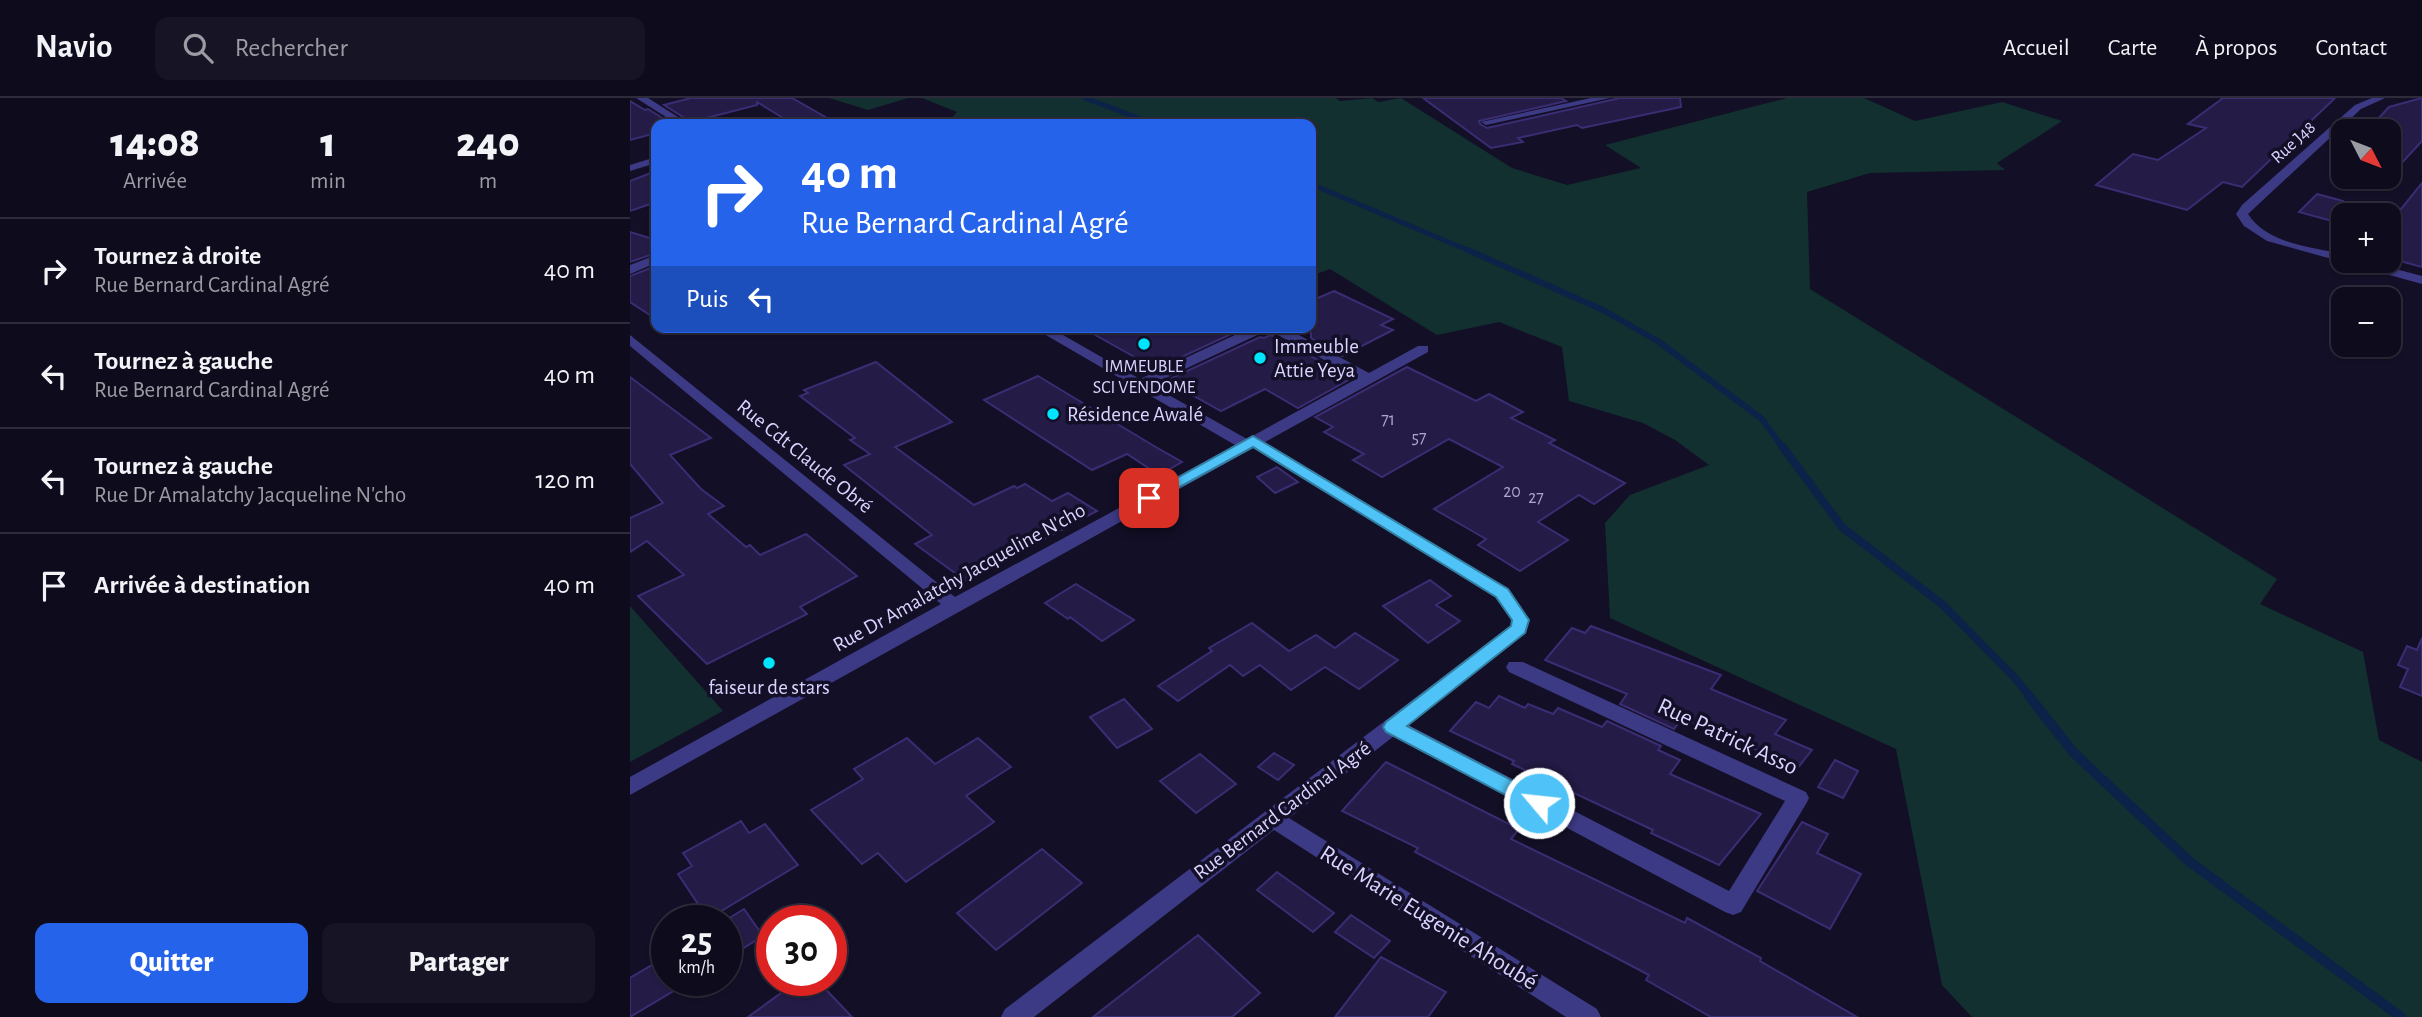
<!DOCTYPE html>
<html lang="fr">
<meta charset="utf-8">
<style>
:root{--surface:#0e0b1c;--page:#171425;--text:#f1f3f6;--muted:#9b9ba3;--line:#2e2b3b;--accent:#2563eb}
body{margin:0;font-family:"Alegreya Sans",sans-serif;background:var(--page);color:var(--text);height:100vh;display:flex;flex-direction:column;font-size:26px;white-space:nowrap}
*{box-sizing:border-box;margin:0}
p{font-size:23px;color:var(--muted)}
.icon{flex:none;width:38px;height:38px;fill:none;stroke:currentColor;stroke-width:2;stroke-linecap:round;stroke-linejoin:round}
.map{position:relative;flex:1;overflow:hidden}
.sheet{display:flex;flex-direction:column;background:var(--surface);width:630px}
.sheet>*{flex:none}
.top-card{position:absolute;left:21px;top:21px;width:665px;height:214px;border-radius:14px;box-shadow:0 2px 5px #0004,0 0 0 2px var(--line);background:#2563eb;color:#fff;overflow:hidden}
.needle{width:46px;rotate:132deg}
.controls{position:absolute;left:1701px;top:21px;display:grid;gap:14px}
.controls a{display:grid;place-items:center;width:70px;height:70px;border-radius:14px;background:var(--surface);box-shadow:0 2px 5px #0004,0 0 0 2px var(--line);font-size:35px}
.speed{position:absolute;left:21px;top:807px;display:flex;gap:14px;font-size:35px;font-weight:700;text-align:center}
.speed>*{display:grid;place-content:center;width:91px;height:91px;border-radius:50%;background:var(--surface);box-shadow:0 2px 5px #0004,0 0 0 2px var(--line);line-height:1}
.speed small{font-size:18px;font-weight:400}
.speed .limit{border:10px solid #d22;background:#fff;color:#111}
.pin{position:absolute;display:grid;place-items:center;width:60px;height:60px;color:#fff;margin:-30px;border-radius:14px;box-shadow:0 4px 10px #0006}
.me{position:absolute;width:77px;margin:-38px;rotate:298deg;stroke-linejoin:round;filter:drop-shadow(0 0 5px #0008)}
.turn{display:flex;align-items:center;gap:24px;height:147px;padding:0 35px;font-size:32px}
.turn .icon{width:91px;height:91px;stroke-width:2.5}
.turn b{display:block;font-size:49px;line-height:60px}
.then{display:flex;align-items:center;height:66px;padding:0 35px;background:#0003;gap:14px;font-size:26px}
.eta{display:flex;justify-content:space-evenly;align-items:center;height:119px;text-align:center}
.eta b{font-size:42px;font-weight:800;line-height:49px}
.button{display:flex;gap:14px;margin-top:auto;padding:14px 35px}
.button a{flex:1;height:80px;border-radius:14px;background:var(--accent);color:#fff;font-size:28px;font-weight:800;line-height:80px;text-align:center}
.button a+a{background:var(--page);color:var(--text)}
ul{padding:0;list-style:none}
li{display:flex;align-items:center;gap:21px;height:105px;padding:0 35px;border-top:2px solid var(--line)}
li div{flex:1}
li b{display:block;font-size:26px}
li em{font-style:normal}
header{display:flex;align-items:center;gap:42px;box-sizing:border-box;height:98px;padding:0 35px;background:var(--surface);border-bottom:2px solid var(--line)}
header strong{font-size:33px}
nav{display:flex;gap:38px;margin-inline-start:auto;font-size:24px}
.search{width:490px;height:63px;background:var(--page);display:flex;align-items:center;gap:18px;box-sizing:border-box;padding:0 24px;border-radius:14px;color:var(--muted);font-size:26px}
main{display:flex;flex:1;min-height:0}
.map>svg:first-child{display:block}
.green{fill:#12302f}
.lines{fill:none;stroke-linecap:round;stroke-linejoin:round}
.stream-far3{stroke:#0c2248;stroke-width:5}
.stream-far2{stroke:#0c2248;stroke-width:6}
.stream-far1{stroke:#0c2248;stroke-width:8}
.stream{stroke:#0c2248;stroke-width:10}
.building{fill:#241b47;stroke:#3b2d73;stroke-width:2}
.street{fill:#3d3a85;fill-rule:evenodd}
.route{fill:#4fc3f7;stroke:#337fa1;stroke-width:2}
.poi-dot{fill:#00e5ff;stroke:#130f26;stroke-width:2.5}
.labels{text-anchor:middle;stroke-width:7;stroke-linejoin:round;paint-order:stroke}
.far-street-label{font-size:18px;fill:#d9d4ff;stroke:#130f26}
.far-poi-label{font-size:18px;fill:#d9d4ff;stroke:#130f26}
.number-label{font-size:18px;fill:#aca6d1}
.poi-label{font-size:21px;fill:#d9d4ff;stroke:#130f26;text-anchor:start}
.street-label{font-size:21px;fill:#d9d4ff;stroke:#130f26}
.near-street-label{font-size:24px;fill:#d9d4ff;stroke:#130f26}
</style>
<header>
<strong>Navio</strong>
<div class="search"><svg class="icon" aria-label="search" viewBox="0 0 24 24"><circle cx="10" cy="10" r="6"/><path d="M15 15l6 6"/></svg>Rechercher</div>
<nav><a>Accueil</a><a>Carte</a><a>À propos</a><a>Contact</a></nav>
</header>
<main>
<section class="sheet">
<div class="eta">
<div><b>14:08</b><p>Arrivée</p></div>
<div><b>1</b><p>min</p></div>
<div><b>240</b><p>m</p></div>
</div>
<ul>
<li><svg class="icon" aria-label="right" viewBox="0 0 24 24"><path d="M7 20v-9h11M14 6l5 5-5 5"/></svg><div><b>Tournez à droite</b><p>Rue Bernard Cardinal Agré</p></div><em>40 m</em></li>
<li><svg class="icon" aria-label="left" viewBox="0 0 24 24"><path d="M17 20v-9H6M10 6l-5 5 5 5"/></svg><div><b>Tournez à gauche</b><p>Rue Bernard Cardinal Agré</p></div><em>40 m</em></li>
<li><svg class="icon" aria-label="left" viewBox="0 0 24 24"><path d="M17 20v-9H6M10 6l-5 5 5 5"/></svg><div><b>Tournez à gauche</b><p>Rue Dr Amalatchy Jacqueline N'cho</p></div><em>120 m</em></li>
<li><svg class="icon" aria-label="arrive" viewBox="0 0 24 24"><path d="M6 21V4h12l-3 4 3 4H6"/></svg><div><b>Arrivée à destination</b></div><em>40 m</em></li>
</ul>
<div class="button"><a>Quitter</a><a>Partager</a></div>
</section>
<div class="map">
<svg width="1792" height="919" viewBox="0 0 1792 919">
<rect width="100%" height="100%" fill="#130f26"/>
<g class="green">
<path d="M199 0H278L238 12Z"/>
<path d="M292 0H706L710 3 742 0 748 4 771 0 882 70 937 87 1011 70 975 47 1157 0H1234L1285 23 1372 4 1432 23 1367 65 1375 72 1240 75 1177 94 1180 191 1647 481 1630 506 1733 554 1749 642 1792 664V919H1342L1312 887 1266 651 980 520 975 425 1000 397 1079 367 1045 342 1013 325 939 303 932 249 869 224 807 237 700 171 681 178V26H327L319 23 327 14Z"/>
<path d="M0 508 93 613 0 664Z"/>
</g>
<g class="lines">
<g class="stream-far3">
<path d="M455 0 524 26"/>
<path d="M681 86 842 154"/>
</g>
<path class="stream-far2" d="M838 152 973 212 1029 244 1132 321 1153 350"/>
<path class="stream-far1" d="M1152 348 1212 429 1313 507 1385 580 1401 600"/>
<path class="stream" d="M1399 598 1443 654 1560 764 1771 919"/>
</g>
<g class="building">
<path d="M61 0H162L197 20 163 26 127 4V7L61 24 34 7Z"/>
<path d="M793 0H931L936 3 849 23 850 26 857 30 990 0H1050L1051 9 952 30 947 27 888 40 893 44 861 50Z"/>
<path d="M1593 0H1705L1612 89 1593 84 1557 112 1466 87 1503 56 1528 62 1576 30 1558 26Z"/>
<path d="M1792 0V43L1759 79V33H1737L1759 9Z"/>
<path d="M0 3 15 12 18 11 42 26H26V35L0 42Z"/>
<path d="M26 73V104L0 113V83Z"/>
<path d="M1792 85V169L1759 160V114L1767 116Z"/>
<path d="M1687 96 1713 103V126L1669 114Z"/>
<path d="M0 134 26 142V155L0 164Z"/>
<path d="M26 168V221L0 204V178Z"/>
<path d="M704 193 763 221 751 227 763 232 712 258 681 240V203Z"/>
<path d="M451 229H516L525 234 535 229 614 230 526 271Z"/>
<path d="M641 237 722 280 668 310 635 291 591 313 546 288 551 285 542 280 630 239 634 240Z"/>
<path d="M246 264 322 324 265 349 344 407 384 388 387 390 395 386 422 403 438 395 467 413 336 483 285 446 302 437 214 367 240 356 220 342 225 340 170 298 178 295 174 292Z"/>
<path d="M777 269 846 303 859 296 893 314 881 320 925 342 919 345 995 385 964 406 949 397 908 424 938 442 890 473 848 447 856 441 804 411 873 369 819 341 752 379 723 362 734 356 694 334 703 329 685 319Z"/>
<path d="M408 278 524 348 552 364 529 377 497 356 462 372 354 302Z"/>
<path d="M0 279 81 340 40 357 71 391 94 408 78 416 116 449 120 447 130 457 176 436 227 478 170 509 177 516 77 566 8 498 54 477 17 443 0 454V420L33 405 0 366Z"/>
<path d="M647 369 668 384 645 395 627 379Z"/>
<path d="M800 482 821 498 806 507 830 523 798 545 753 508Z"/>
<path d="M446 486 504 522 472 543 440 519 438 521 415 505Z"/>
<path d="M622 525 659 553 686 537 705 550 725 535 768 562 729 591 695 569 661 592 630 567 613 578 600 567 548 603 528 588 582 553 579 550Z"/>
<path d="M961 528 1091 577 1081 591 1156 622 1145 636 1182 652 1162 677 1138 666 1143 659 1052 620 1044 631 990 606 997 596 915 562 942 530 955 535Z"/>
<path d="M1792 540V598L1770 589 1778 571 1768 567 1777 548 1787 552Z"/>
<path d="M869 598 895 610 898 606 923 616 928 610 972 629 977 623 1031 648 1028 652 1050 662 1040 676 1131 716 1089 767 1021 735 1023 732 882 666 884 663 820 633 846 604 859 610Z"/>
<path d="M494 601 522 631 487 650 460 619Z"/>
<path d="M277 640 305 666 348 640 381 669 336 698 364 724 276 784 248 755 232 766 181 712 233 681 224 671Z"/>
<path d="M644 655 664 667 648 682 628 669Z"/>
<path d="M570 656 606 686 566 715 530 683Z"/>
<path d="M1205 662 1228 673 1213 700 1188 689Z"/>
<path d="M756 664 889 731 881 741 1055 825 1057 820 1131 860 1130 863 1227 919H1081L1016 882 1019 877 785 754 788 750 712 713Z"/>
<path d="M111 723 119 735 135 726 168 767 78 821 48 776 62 768 53 755Z"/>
<path d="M1172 724 1198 736 1187 755 1231 776 1200 831 1127 793Z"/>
<path d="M412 751 452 785 366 852 327 815Z"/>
<path d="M647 774 704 815 683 834 627 792Z"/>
<path d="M114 811 133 838 96 861V822Z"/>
<path d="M721 817 760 843 744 860 705 834Z"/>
<path d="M568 837 630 895 602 919H463Z"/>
<path d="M37 858V882H62L0 919V880Z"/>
<path d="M751 859 816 894 798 919H705Z"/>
<path d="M169 882H187L222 919H118Z"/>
</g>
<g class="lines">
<g class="street">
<path d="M6 0H18L59 26H47Z"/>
<path d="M961 0H980L856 27 851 24Z"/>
<path d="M1742 0H1755L1731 11 1618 116C1637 146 1682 149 1713 156V163H1735L1792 178V186L1637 143 1614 128 1606 116 1612 107 1725 7Z"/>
<path d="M26 59V65L0 73V67Z"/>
<path d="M26 157V165L0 176V167Z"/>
<path d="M402 229H419L510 281 622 229H654L739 275 788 248H798V254L635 344 878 491 900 522 896 535 778 627 1099 793 1155 703 879 574 876 569 879 564H893L1176 694 1179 700 1176 706 1111 814 1103 817 1095 814 764 638 659 720 967 911 971 919H936L644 732 404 919H371L375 911 880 528 882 522 866 499 623 350 0 697V679L311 506 0 248V237L325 499 605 347ZM638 232 728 280 617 341 521 287Z"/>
</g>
</g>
<path class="route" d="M623 338 878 491 899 522 895 535 777 628 916 700 918 705 916 711 909 713 902 711 756 634 753 629 756 624 881 528 882 522 866 499 623 349 524 403H513L511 400Z"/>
<g class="poi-dot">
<circle cx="514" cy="246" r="7"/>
<circle cx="630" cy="260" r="7"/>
<circle cx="423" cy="316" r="7"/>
<circle cx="139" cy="565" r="7"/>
</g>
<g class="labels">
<g class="far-street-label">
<text transform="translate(1663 44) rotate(-42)" y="6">Rue J48</text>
</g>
<g class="far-poi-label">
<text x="514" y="274">IMMEUBLE<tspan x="514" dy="21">SCI VENDOME</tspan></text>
</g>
<g class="number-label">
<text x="758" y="327">71</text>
<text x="789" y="345">57</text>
<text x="882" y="399">20</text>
<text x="906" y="405">27</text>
</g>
<g class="poi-label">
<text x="644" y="255">Immeuble<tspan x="644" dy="24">Attie Yeya</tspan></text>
<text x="437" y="323">Résidence Awalé</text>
<text x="139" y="596" text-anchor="middle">faiseur de stars</text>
</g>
<g class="street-label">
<text transform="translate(175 358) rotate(39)" y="7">Rue Cdt Claude Obré</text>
<text transform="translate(329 479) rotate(-29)" y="7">Rue Dr Amalatchy Jacqueline N'cho</text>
<text transform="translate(652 712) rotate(-37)" y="7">Rue Bernard Cardinal Agré</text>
</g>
<g class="near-street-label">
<text transform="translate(1098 638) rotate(25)" y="8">Rue Patrick Asso</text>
<text transform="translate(799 819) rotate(32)" y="8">Rue Marie Eugenie Ahoubé</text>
</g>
</g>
</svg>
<div class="controls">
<a><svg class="needle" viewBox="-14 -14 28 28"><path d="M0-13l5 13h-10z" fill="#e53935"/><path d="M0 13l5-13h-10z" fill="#9b9ba3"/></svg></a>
<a>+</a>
<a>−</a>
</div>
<div class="speed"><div>25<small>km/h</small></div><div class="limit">30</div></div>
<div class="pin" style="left:519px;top:400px;background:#d93025"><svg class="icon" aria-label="arrive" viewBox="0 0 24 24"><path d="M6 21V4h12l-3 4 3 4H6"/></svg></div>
<svg class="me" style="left:909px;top:705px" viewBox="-20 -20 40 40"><circle r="17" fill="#4fc3f7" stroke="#fff" stroke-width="3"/><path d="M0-11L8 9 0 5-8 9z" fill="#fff"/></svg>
<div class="top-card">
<div class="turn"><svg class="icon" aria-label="right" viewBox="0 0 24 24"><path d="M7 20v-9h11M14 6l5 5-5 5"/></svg><div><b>40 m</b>Rue Bernard Cardinal Agré</div></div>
<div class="then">Puis<svg class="icon" aria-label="left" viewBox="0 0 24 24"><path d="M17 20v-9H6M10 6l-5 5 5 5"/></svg></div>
</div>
</div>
</main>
